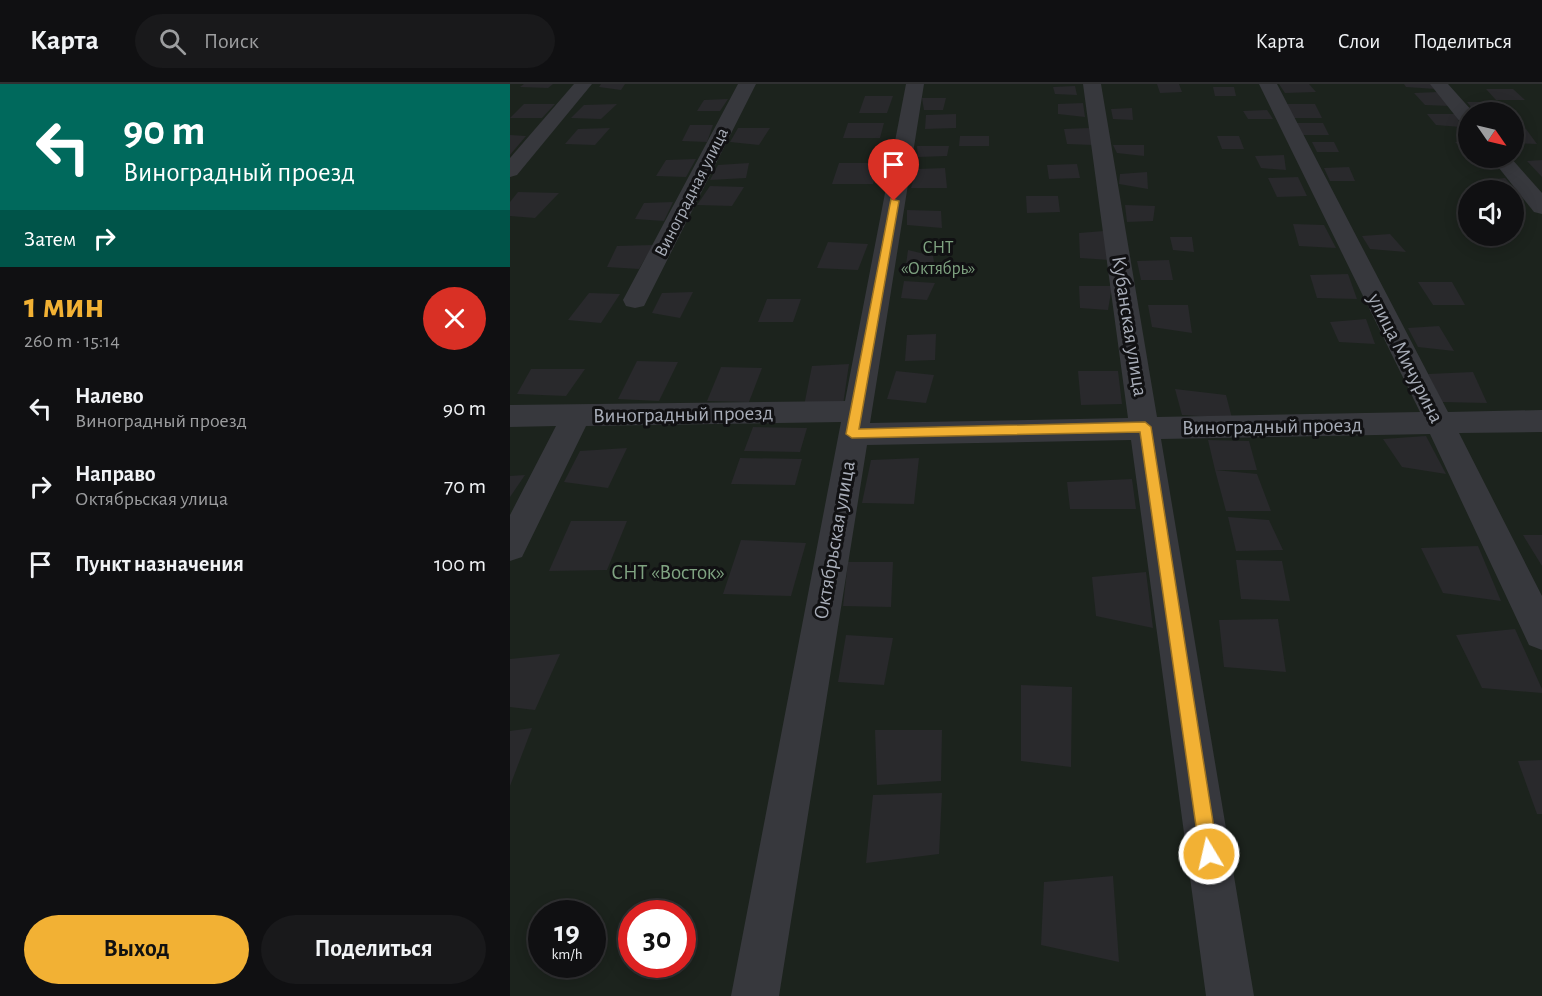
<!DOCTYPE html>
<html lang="ru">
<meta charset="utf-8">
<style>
:root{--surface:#101012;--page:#19191b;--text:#f1f3f6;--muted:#9c9d9f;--line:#303032;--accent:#f2b134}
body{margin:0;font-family:"Alegreya Sans",sans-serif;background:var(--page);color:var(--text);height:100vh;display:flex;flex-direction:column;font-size:22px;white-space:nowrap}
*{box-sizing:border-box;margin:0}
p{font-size:20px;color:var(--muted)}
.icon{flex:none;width:33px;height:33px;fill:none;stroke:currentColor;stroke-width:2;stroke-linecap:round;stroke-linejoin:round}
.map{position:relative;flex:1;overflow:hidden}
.drawer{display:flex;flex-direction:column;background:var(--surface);width:510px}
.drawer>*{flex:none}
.top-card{background:#00695c;color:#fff;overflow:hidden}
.needle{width:39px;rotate:124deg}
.tools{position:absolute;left:948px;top:18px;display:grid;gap:12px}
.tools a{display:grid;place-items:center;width:66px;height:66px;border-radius:50%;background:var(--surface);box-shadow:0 3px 15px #0003,0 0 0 2px var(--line);font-size:30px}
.speed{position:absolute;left:18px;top:816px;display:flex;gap:12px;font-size:30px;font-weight:700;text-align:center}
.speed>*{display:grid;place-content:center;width:78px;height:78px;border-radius:50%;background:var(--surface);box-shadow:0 3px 15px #0003,0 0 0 2px var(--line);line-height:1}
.speed small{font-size:15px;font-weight:400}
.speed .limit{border:9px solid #d22;background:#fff;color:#111}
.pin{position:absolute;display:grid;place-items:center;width:51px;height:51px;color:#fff;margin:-62px -26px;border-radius:50% 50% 50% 0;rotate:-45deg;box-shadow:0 0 6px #0007}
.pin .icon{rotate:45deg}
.me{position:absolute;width:66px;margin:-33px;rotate:351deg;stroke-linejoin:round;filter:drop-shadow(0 0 4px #0008)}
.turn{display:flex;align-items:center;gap:21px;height:126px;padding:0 24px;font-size:27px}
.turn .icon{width:78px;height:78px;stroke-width:2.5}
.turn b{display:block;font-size:42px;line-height:51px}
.then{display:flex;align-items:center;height:57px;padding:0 24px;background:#0003;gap:12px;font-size:22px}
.round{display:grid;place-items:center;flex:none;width:63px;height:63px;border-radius:32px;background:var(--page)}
.head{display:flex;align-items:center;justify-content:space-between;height:102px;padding:0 24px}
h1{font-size:36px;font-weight:700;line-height:45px;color:var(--accent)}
.button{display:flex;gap:12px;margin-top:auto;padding:12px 24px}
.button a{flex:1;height:69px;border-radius:36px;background:var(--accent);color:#111;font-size:24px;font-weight:700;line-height:69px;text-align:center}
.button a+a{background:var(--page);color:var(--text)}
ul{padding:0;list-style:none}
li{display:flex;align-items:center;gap:18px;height:78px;padding:0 24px}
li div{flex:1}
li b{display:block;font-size:22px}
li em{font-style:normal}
header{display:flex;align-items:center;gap:36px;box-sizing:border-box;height:84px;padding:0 30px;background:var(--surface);border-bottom:2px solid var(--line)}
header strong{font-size:28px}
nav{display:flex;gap:33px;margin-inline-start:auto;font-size:21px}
.search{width:420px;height:54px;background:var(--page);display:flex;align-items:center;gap:15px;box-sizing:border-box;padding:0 21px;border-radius:33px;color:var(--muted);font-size:22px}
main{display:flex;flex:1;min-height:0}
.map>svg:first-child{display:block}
.green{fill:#1c231d;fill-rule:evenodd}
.building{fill:#29292c}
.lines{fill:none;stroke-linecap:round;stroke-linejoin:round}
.minor{fill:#37383d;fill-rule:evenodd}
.route{fill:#f2b134;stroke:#9d7322;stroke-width:1.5}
.labels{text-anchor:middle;stroke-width:6;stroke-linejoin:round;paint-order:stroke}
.far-street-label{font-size:18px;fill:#a8adb8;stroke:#111113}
.far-park-label{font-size:18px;fill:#7fa381;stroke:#111113}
.street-label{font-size:21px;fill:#a8adb8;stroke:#111113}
.park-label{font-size:21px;fill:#7fa381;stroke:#111113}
</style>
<header>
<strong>Карта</strong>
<div class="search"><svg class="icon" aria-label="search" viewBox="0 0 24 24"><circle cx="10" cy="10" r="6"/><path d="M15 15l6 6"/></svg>Поиск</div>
<nav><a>Карта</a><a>Слои</a><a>Поделиться</a></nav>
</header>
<main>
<section class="drawer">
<div class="top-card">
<div class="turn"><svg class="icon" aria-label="left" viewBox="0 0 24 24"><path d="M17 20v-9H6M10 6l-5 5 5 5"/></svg><div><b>90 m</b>Виноградный проезд</div></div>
<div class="then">Затем<svg class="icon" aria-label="right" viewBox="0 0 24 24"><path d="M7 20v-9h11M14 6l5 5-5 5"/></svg></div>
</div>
<div class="head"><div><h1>1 мин</h1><p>260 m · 15:14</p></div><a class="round" style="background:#d93025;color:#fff"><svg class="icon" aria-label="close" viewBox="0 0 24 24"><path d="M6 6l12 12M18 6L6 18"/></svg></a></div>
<ul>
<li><svg class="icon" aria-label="left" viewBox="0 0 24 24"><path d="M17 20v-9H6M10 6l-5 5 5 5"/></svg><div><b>Налево</b><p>Виноградный проезд</p></div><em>90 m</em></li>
<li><svg class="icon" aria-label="right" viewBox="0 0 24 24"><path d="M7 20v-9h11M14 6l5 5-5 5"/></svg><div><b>Направо</b><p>Октябрьская улица</p></div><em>70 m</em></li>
<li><svg class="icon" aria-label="arrive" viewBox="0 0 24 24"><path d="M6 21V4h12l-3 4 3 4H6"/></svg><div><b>Пункт назначения</b></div><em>100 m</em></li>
</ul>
<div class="button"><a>Выход</a><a>Поделиться</a></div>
</section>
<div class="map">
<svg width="1032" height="912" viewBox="0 0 1032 912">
<rect width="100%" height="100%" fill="#161618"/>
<path class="green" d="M0 0H1032V912H0ZM958 28H1004V74H958ZM958 106H1004V152H958ZM32 830H82V880H32ZM122 830H172V880H122Z"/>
<g class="building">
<path d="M14 0H43L38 4 10 3Z"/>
<path d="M91 0H115L111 6 89 3Z"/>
<path d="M647 0H669L672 8 650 9Z"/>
<path d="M769 0H799L806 8 775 9Z"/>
<path d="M894 0H922L926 5 896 3Z"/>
<path d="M565 2 567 11 545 10 543 3Z"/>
<path d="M703 3H724L726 12H705Z"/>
<path d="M976 5H1003L1015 16H986Z"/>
<path d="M928 8 940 22 915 21 904 9Z"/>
<path d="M355 12H383L377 29H349Z"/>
<path d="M412 14H436L433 26H414Z"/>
<path d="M218 15 210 27H187L194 16Z"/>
<path d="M957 18H978L988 28H965Z"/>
<path d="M573 19 575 33 548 30V20Z"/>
<path d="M14 20H45L32 34H0Z"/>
<path d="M107 20 91 35 61 34 74 21Z"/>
<path d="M776 20H805L812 34H782Z"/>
<path d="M622 24 623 36 603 35 601 25Z"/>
<path d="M757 26 763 35H738L733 27Z"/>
<path d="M446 30V44L415 45 416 31Z"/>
<path d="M917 30H946L951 43 926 41Z"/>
<path d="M338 39H374L370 54H333Z"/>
<path d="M785 39H813L819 51H791Z"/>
<path d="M180 41H203L197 58 172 57Z"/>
<path d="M100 44 85 61 55 60 68 45Z"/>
<path d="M228 44H260L249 61 220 58Z"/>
<path d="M579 44 583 61 557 60 554 45Z"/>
<path d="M1016 45 1027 60 1004 59V46Z"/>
<path d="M0 51 16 52 0 71Z"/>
<path d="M450 52H479V62H449Z"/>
<path d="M707 52H729L734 65H712Z"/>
<path d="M958 57V70L945 58Z"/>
<path d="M802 58H824L829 68H807Z"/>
<path d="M603 61H634V72L607 69Z"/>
<path d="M407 62H439L437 72 408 73Z"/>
<path d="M774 71 776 86 751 84 745 72Z"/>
<path d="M186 75 176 93 146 92 156 76Z"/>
<path d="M1032 76V93L1017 77Z"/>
<path d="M239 79 236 94 200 96 208 81Z"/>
<path d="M329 79H369L363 100H322Z"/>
<path d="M567 80 570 94 539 95 537 81Z"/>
<path d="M839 83 845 97H820L814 84Z"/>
<path d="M435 84 437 104H401L407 85Z"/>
<path d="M637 88 638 105 609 100 610 90Z"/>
<path d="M788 93 797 112 767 113 758 94Z"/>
<path d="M995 94 1006 106 1013 116 1004 115V106H983L974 96Z"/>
<path d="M200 102 234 103 222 122 187 121Z"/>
<path d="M8 108 49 109 25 134 0 132V118Z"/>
<path d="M516 112H548L550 128 517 129Z"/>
<path d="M163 118 154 137 125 135 134 119Z"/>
<path d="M615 121 645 122 643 137 617 138Z"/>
<path d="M397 126 431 127 432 144 397 141Z"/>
<path d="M783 140 814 141 826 164 789 162Z"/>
<path d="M594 147 600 176 570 174 569 149Z"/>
<path d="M880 150 896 168 860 165 852 152Z"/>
<path d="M660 153H682L684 168 663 166Z"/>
<path d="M318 158 358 160 348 186 307 184Z"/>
<path d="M143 161 129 185 97 183 107 162Z"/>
<path d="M398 166 423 172 426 190 395 188Z"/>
<path d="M659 176 663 196H631L627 177Z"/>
<path d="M838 190 847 215 807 214 800 191Z"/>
<path d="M394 197 425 199 417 216 391 214Z"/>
<path d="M908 198H942L955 221H923Z"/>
<path d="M569 202H602L598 226 570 224Z"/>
<path d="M183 208 170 234 142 229 152 209Z"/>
<path d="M79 209 110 210 91 239 58 236Z"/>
<path d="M257 215H291L283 238H248Z"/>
<path d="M638 221H678L682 249 642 243Z"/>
<path d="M856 235 865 260 829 258 820 238Z"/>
<path d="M929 242 944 267 908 263 898 244Z"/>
<path d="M426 250 425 276 395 277 397 251Z"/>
<path d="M127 277 168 278 149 317 108 315Z"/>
<path d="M339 280 333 321 294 322 302 282Z"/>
<path d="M211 283 252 284 239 318 197 317Z"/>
<path d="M21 285H75L56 312 7 310Z"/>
<path d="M386 287 424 291 416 319 377 315Z"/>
<path d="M568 287H608L612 320 571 321Z"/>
<path d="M963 288 977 319 932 318 918 290Z"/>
<path d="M665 305 716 311 722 334 672 331Z"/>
<path d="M243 343 297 344 290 368 234 367Z"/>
<path d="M916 352 936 390 892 383 873 355Z"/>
<path d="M698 356 739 357 747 386H705L747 390 761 427H716L705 386Z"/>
<path d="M117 364 98 404 54 398 70 367Z"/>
<path d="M230 374 292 375 285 401 221 400Z"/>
<path d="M409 374 404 420 352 419 361 376Z"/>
<path d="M15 391 0 413V392Z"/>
<path d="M622 395 626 425H560L557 398Z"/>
<path d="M718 433 759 436 773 466 726 467Z"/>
<path d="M61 437H117L97 486 39 487Z"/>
<path d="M1013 451H1032V482Z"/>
<path d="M231 456 296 459 281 512 213 510Z"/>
<path d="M968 462 991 517 933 509 911 464Z"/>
<path d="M726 476 772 477 780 517 731 515Z"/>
<path d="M338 478H383L381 523 333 522Z"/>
<path d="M636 488 643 544 586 532 582 493Z"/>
<path d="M768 535 776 588 714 583 709 536Z"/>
<path d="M1005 545 1032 605V609L972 604 946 551Z"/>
<path d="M336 551 383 554 374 601 328 598Z"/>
<path d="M50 570 25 626 0 623V575Z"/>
<path d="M511 601 562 603 561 683 511 677Z"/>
<path d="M22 644 0 702V647Z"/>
<path d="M365 646H432L431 697 367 701Z"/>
<path d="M1032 676V730H1027L1008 677Z"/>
<path d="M432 709 429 770 356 779 363 711Z"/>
<path d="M603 792 609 878 531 861 534 798Z"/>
</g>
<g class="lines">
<g class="minor">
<path d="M64 0H82L7 91 0 93V74Z"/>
<path d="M228 0H246L137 216 134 222 125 224 116 222 113 216Z"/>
<path d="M396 0H414L360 339 618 334 573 0H591L647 333 910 328 749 0H767L938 328 1032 326V348L949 349 1032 512V566L1019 561 920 350 651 355 744 912H696L621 356 357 361 269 912H221L331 338 76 342 12 473 0 477V431L46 342 0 343V321L335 317Z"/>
<path d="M920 0H938L963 28H958V41L951 39Z"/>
<path d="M981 74H1001L1032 109V130L1024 128Z"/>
</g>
</g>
<path class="route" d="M381 115 389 117 349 345 635 338 641 343 708 770 705 776 699 779 693 776 690 770 630 348 342 354 336 350Z"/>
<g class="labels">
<g class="far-street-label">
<text transform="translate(181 108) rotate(-63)" y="6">Виноградная улица</text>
</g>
<g class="far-park-label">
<text x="428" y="169">СНТ<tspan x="428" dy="21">«Октябрь»</tspan></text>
</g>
<g class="street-label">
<text transform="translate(620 242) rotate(81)" y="7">Кубанская улица</text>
<text transform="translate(896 274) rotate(63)" y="7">улица Мичурина</text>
<text transform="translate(173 330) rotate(-1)" y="7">Виноградный проезд</text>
<text transform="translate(762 342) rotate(-1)" y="7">Виноградный проезд</text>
<text transform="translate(324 456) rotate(-80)" y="7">Октябрьская улица</text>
</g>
<g class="park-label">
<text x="158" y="495">СНТ «Восток»</text>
</g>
</g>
</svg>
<div class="tools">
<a><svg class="needle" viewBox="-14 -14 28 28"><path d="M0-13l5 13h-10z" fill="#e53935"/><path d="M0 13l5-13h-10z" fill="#9c9d9f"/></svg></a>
<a><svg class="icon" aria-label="sound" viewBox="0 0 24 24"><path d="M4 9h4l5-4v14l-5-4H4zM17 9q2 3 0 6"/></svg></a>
</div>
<div class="speed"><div>19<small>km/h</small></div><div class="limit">30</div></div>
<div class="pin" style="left:384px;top:117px;background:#d93025"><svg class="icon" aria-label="arrive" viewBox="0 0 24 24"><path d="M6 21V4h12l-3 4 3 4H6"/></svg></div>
<svg class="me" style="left:699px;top:770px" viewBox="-20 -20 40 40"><circle r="17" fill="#f2b134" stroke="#fff" stroke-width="3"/><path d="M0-11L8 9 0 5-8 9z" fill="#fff"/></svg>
</div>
</main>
